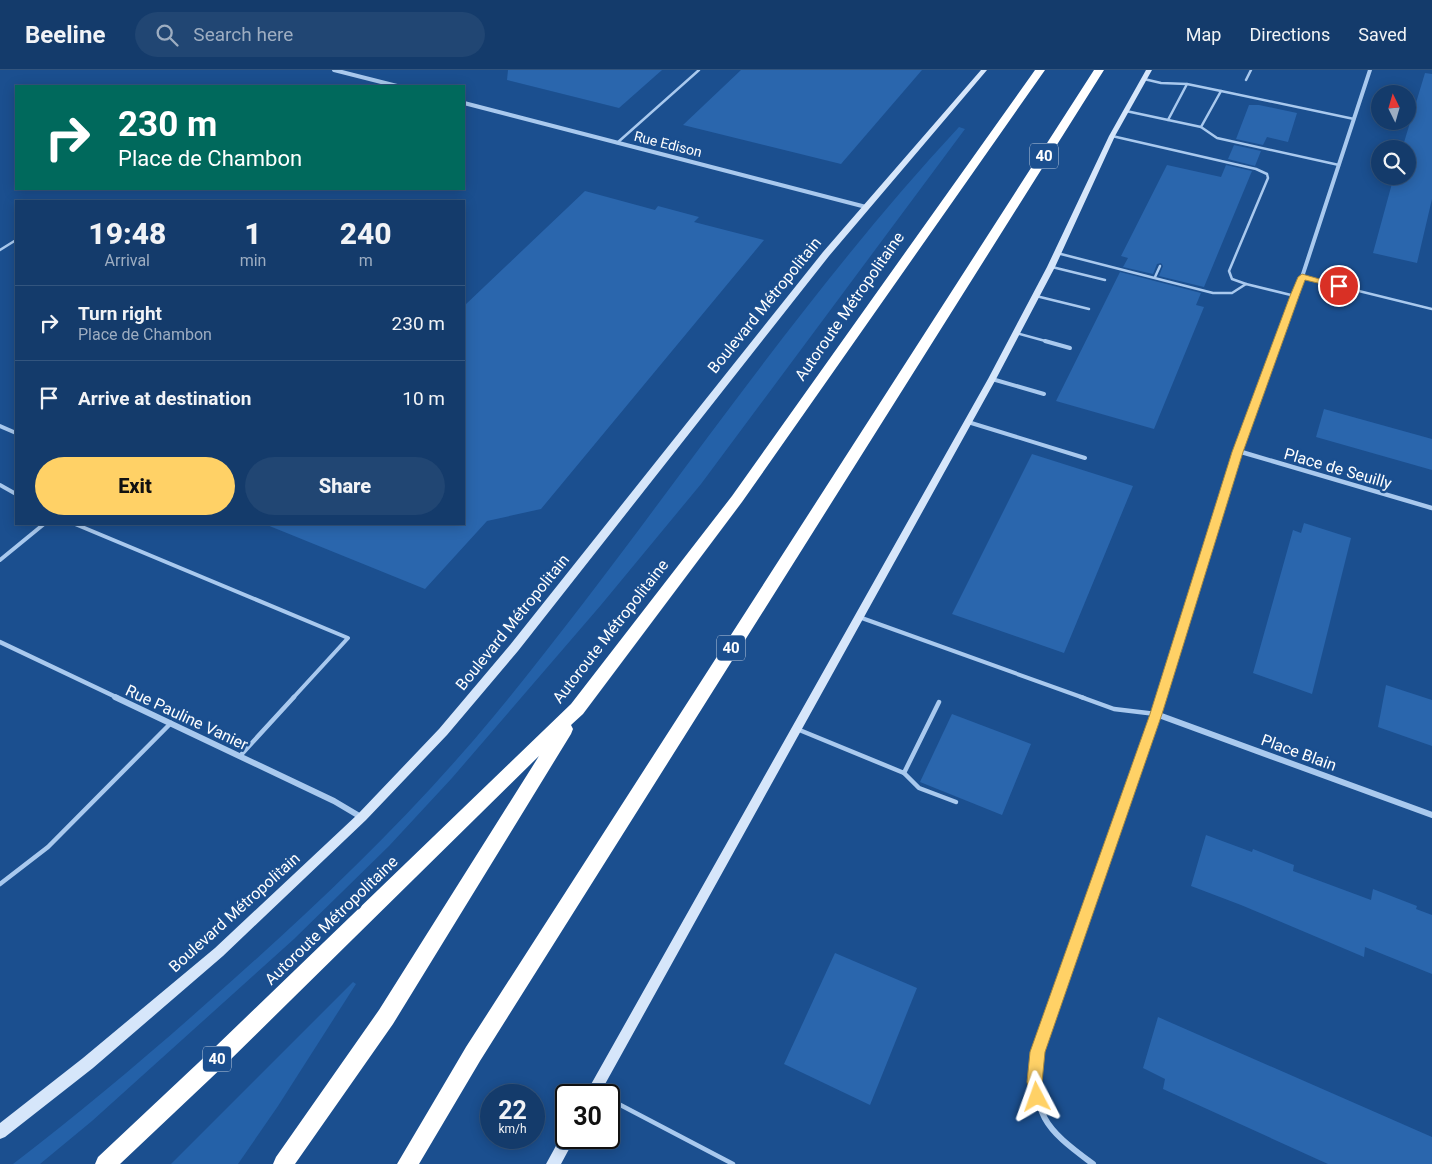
<!DOCTYPE html>
<meta charset="utf-8">
<style>
:root{--surface:#143b6b;--page:#214673;--text:#f1f3f6;--muted:#9dadc1;--line:#33557e;--accent:#ffd166}
body{margin:0;font-family:Roboto,sans-serif;background:var(--page);color:var(--text);height:100vh;display:flex;flex-direction:column;font-size:19px;white-space:nowrap}
*{box-sizing:border-box;margin:0}
p{font-size:16px;color:var(--muted)}
.icon{flex:none;width:28px;height:28px;fill:none;stroke:currentColor;stroke-width:2;stroke-linecap:round;stroke-linejoin:round}
.map{position:relative;flex:1;overflow:hidden}
.drawer{position:absolute;left:15px;top:130px;width:450px;height:325px;display:flex;flex-direction:column;background:var(--surface);border-radius:0px;box-shadow:0 2px 12px #0003,0 0 0 1px var(--line)}
.drawer>*{flex:none}
.guide{position:absolute;left:15px;top:15px;width:450px;height:105px;border-radius:0px;box-shadow:0 2px 12px #0003,0 0 0 1px var(--line);background:#00695c;color:#fff;overflow:hidden}
.needle{width:32px;rotate:355deg}
.tools{position:absolute;left:1371px;top:15px;display:grid;gap:10px}
.tools a{display:grid;place-items:center;width:45px;height:45px;border-radius:50%;background:var(--surface);box-shadow:0 2px 12px #0003,0 0 0 1px var(--line);font-size:25px}
.speed{position:absolute;left:480px;top:1014px;display:flex;gap:10px;font-size:25px;font-weight:700;text-align:center}
.speed>*{display:grid;place-content:center;width:65px;height:65px;border-radius:50%;background:var(--surface);box-shadow:0 2px 12px #0003,0 0 0 1px var(--line);line-height:1}
.speed small{font-size:12px;font-weight:400}
.speed .limit{border:2px solid #111;border-radius:8px;background:#fff;color:#111}
.pin{position:absolute;display:grid;place-items:center;width:42px;height:42px;color:#fff;margin:-21px;border:2px solid #fff;border-radius:50%;box-shadow:0 1px 5px #0007}
.me{position:absolute;width:55px;margin:-28px;rotate:356deg;stroke-linejoin:round;filter:drop-shadow(0 0 4px #0008)}
.turn{display:flex;align-items:center;gap:18px;height:105px;padding:0 20px;font-size:22px}
.turn .icon{width:65px;height:65px;stroke-width:2.5}
.turn b{display:block;font-size:35px;line-height:42px}
.eta{display:flex;justify-content:space-evenly;align-items:center;height:85px;text-align:center}
.eta b{font-size:30px;font-weight:800;line-height:35px}
.primary-button{display:flex;gap:10px;margin-top:auto;padding:10px 20px}
.primary-button a{flex:1;height:58px;border-radius:30px;background:var(--accent);color:#111;font-size:20px;font-weight:800;line-height:58px;text-align:center}
.primary-button a+a{background:var(--page);color:var(--text)}
ul{padding:0;list-style:none}
li{display:flex;align-items:center;gap:15px;height:75px;padding:0 20px;border-top:1px solid var(--line)}
li div{flex:1}
li b{display:block;font-size:19px}
li em{font-style:normal}
header{display:flex;align-items:center;gap:30px;box-sizing:border-box;height:70px;padding:0 25px;background:var(--surface);border-bottom:1px solid var(--line)}
header strong{font-size:24px}
nav{display:flex;gap:28px;margin-inline-start:auto;font-size:18px}
.search{width:350px;height:45px;background:var(--page);display:flex;align-items:center;gap:12px;box-sizing:border-box;padding:0 18px;border-radius:28px;color:var(--muted);font-size:19px}
.map>svg:first-child{display:block}
.green{fill:#2461a8}
.building{fill:#2a66ad}
.lines{fill:none;stroke-linecap:round;stroke-linejoin:round}
.service-far2{stroke:#a9c9ee;stroke-width:2.5}
.service-far1{stroke:#a9c9ee;stroke-width:4}
.service{stroke:#a9c9ee;stroke-width:4.5}
.minor-far2{stroke:#a9c9ee;stroke-width:4}
.minor-far1{stroke:#a9c9ee;stroke-width:4.5}
.minor{stroke:#a9c9ee;stroke-width:6}
.secondary{fill:#d6e6fa;fill-rule:evenodd}
.motorway{fill:#fff;fill-rule:evenodd}
.route{fill:#ffd166;stroke:#a68842}
.labels{text-anchor:middle;stroke-width:5;stroke-linejoin:round;paint-order:stroke}
.far-street-label{font-size:14px;fill:#fff;stroke:#1b4f8f}
.shield{fill:#1b4f8f;stroke:#bbcadd;stroke-width:1}
.shield-label{font-size:15px;font-weight:bold;fill:#fff}
.street-label{font-size:16px;fill:#fff;stroke:#1b4f8f}
</style>
<header>
<strong>Beeline</strong>
<div class="search"><svg class="icon" aria-label="search" viewBox="0 0 24 24"><circle cx="10" cy="10" r="6"/><path d="M15 15l6 6"/></svg>Search here</div>
<nav><a>Map</a><a>Directions</a><a>Saved</a></nav>
</header>
<div class="map">
<svg width="1432" height="1094" viewBox="0 0 1432 1094">
<rect width="100%" height="100%" fill="#1b4f8f"/>
<g class="green">
<path d="M959 57 965 59 701 414 601 535 452 708 389 776 294 869 92 1051 40 1094H13C90 1035 164 972 236 907 327 826 416 740 494 646 653 453 788 241 959 57Z"/>
<path d="M353 912 356 914 278 1036 238 1094H171Z"/>
</g>
<g class="building">
<path d="M508 0H662L619 38 507 10Z"/>
<path d="M741 0H922L841 94 683 55Z"/>
<path d="M1425 3 1432 4V129L1417 193 1373 183 1394 106H1408V79H1402Z"/>
<path d="M1249 35H1259L1297 43 1288 72 1267 67 1263 75 1236 69Z"/>
<path d="M1234 75 1261 81 1255 96 1228 89Z"/>
<path d="M1167 95 1221 107 1226 95 1252 101 1204 217 1159 206 1163 196 1161 193 1157 194 1153 204 1123 197 1128 188 1121 186Z"/>
<path d="M585 121 655 140 658 136 699 147 694 152 764 170 541 439 487 451 425 519 267 455 464 454V236Z"/>
<path d="M1120 202 1201 223 1196 235 1204 237 1154 359 1056 331Z"/>
<path d="M1324 339 1432 369V400L1316 367Z"/>
<path d="M1032 384 1133 416 1064 583 952 544Z"/>
<path d="M1304 453 1351 468 1312 624 1253 603 1293 460 1301 463Z"/>
<path d="M1386 615 1432 630V676L1378 657Z"/>
<path d="M952 644 1031 674 1002 745 920 712Z"/>
<path d="M1206 765 1252 782 1253 779 1294 795 1293 801 1371 830 1373 819 1417 836 1416 839 1432 845V904L1365 877 1364 887 1241 835 1191 816Z"/>
<path d="M835 883 917 918 870 1035 784 994Z"/>
<path d="M1158 947 1432 1067V1094H1328L1163 1019 1165 1009 1143 998Z"/>
</g>
<g class="lines">
<g class="service-far2">
<path d="M1144 9 1161 13 1187 14 1221 21 1201 57"/>
<path d="M1246 10 1251 0"/>
<path d="M1221 21 1354 49"/>
<path d="M1126 41 1201 57 1217 68 1339 95"/>
<path d="M1168 50 1187 14"/>
<path d="M1112 66 1256 99 1267 104 1268 108 1229 201 1232 209 1246 214"/>
<path d="M617 73 699 0"/>
<path d="M0 180 16 170"/>
<path d="M1057 183 1213 223H1232L1246 214 1295 226"/>
<path d="M1052 197 1105 210"/>
<path d="M1155 207 1160 196"/>
<path d="M1302 207 1432 239"/>
<path d="M1036 226 1089 239"/>
<path d="M1016 263 1049 272"/>
</g>
<g class="service-far1">
<path d="M1045 271 1070 278"/>
<path d="M992 309 1044 324"/>
<path d="M968 352 1085 388"/>
<path d="M0 356 16 363"/>
<path d="M0 415 16 424"/>
<path d="M75 454 348 568 293 628"/>
<path d="M0 490 44 454"/>
<path d="M859 547 1084 628"/>
</g>
<g class="service">
<path d="M1081 627 1114 639 1156 644"/>
<path d="M797 659 904 703 939 632"/>
<path d="M240 686 294 627"/>
<path d="M904 703 919 718 956 732"/>
<path d="M0 814 48 777 171 653"/>
<path d="M609 1029 733 1094"/>
</g>
<g class="minor-far2">
<path d="M334 0 397 16"/>
<path d="M464 33 866 137"/>
<path d="M1278 272 1302 207 1370 0"/>
</g>
<g class="minor-far1">
<path d="M1238 381 1432 438"/>
<path d="M0 572 118 628"/>
<path d="M1161 628 1238 381 1278 271"/>
</g>
<g class="minor">
<path d="M115 627 334 731 361 747"/>
<path d="M1156 644 1432 745"/>
<path d="M1093 1094C1043 1057 1033 1046 1037 982L1161 627"/>
</g>
<g class="secondary">
<path d="M981 0H987L829 186 518 581 447 665 366 750 223 886 93 998 5 1067 0 1069V1053L83 988 215 878 358 744 439 659 510 575 823 182Z"/>
<path d="M1146 0H1152L1115 66 1055 197 996 309 599 1025H585L988 309 1047 197 1109 66Z"/>
<path d="M566 1062V1068H575L561 1094H546L563 1063Z"/>
</g>
<g class="motorway">
<path d="M1035 0H1045L742 432 583 644 571 655 573 659 571 664 393 954 295 1094H273L276 1087 379 940 539 686 228 992 120 1094H95L98 1087 214 978 571 634 732 426Z"/>
<path d="M1094 0H1104L480 991 419 1094H397L466 977Z"/>
</g>
</g>
<path class="route" d="M1302 204 1344 216 1339 218 1305 210 1299 226 1243 382 1162 644 1045 982 1042 1012 1045 1027 1043 1033 1037 1035 1032 1033 1027 1012 1030 982 1150 644 1232 382 1290 226 1298 207Z"/>
<g class="labels">
<g class="far-street-label">
<text transform="translate(668 74) rotate(14)" y="5">Rue Edison</text>
</g>
<g class="shield">
<rect x="1030" y="73.5" width="28" height="25" rx="4"/>
<rect x="717" y="565.5" width="28" height="25" rx="4"/>
<rect x="203" y="976.5" width="28" height="25" rx="4"/>
</g>
<g class="shield-label">
<text x="1044" y="91">40</text>
<text x="731" y="583">40</text>
<text x="217" y="994">40</text>
</g>
<g class="street-label">
<text transform="translate(764 235) rotate(-51)" y="6">Boulevard Métropolitain</text>
<text transform="translate(849 236) rotate(-55)" y="6">Autoroute Métropolitaine</text>
<text transform="translate(1338 398) rotate(16)" y="6">Place de Seuilly</text>
<text transform="translate(512 552) rotate(-51)" y="6">Boulevard Métropolitain</text>
<text transform="translate(610 561) rotate(-52)" y="6">Autoroute Métropolitaine</text>
<text transform="translate(187 647) rotate(25)" y="6">Rue Pauline Vanier</text>
<text transform="translate(1299 682) rotate(20)" y="6">Place Blain</text>
<text transform="translate(234 842) rotate(-42)" y="6">Boulevard Métropolitain</text>
<text transform="translate(331 850) rotate(-44)" y="6">Autoroute Métropolitaine</text>
</g>
</g>
</svg>
<div class="tools">
<a><svg class="needle" viewBox="-14 -14 28 28"><path d="M0-13l5 13h-10z" fill="#e53935"/><path d="M0 13l5-13h-10z" fill="#9dadc1"/></svg></a>
<a><svg class="icon" aria-label="search" viewBox="0 0 24 24"><circle cx="10" cy="10" r="6"/><path d="M15 15l6 6"/></svg></a>
</div>
<div class="speed"><div>22<small>km/h</small></div><div class="limit">30</div></div>
<div class="pin" style="left:1339px;top:216px;background:#d93025"><svg class="icon" aria-label="arrive" viewBox="0 0 24 24"><path d="M6 21V4h12l-3 4 3 4H6"/></svg></div>
<svg class="me" style="left:1037px;top:1027px" viewBox="-20 -20 40 40"><path d="M0-17L14 15 0 8-14 15z" fill="#ffd166" stroke="#fff" stroke-width="4"/></svg>
<div class="guide">
<div class="turn"><svg class="icon" aria-label="right" viewBox="0 0 24 24"><path d="M7 20v-9h11M14 6l5 5-5 5"/></svg><div><b>230 m</b>Place de Chambon</div></div>
</div>
<section class="drawer">
<div class="eta">
<div><b>19:48</b><p>Arrival</p></div>
<div><b>1</b><p>min</p></div>
<div><b>240</b><p>m</p></div>
</div>
<ul>
<li><svg class="icon" aria-label="right" viewBox="0 0 24 24"><path d="M7 20v-9h11M14 6l5 5-5 5"/></svg><div><b>Turn right</b><p>Place de Chambon</p></div><em>230 m</em></li>
<li><svg class="icon" aria-label="arrive" viewBox="0 0 24 24"><path d="M6 21V4h12l-3 4 3 4H6"/></svg><div><b>Arrive at destination</b></div><em>10 m</em></li>
</ul>
<div class="primary-button"><a>Exit</a><a>Share</a></div>
</section>
</div>
